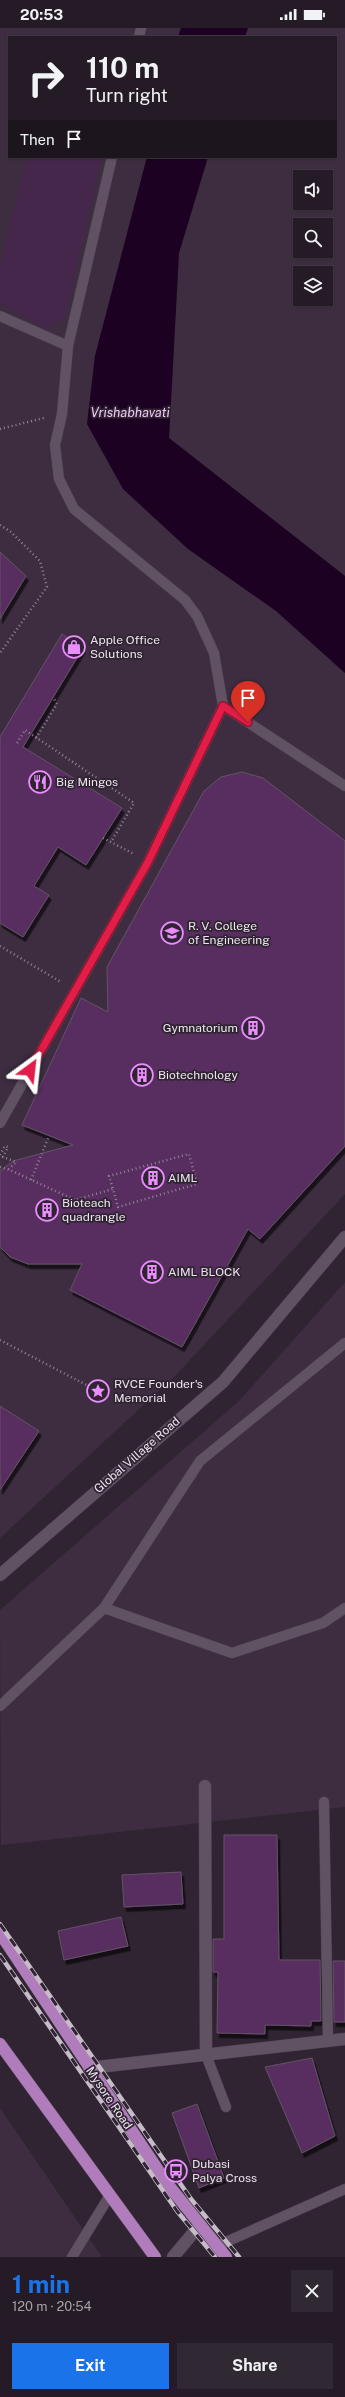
<!DOCTYPE html>
<meta charset="utf-8">
<style>
:root{--surface:#241b26;--page:#302832;--text:#f1f3f6;--muted:#a3a1a7;--line:#413943;--accent:#1a73e8}
body{margin:0;font-family:"Public Sans",sans-serif;background:var(--page);color:var(--text);height:100vh;display:flex;flex-direction:column;font-size:15px;white-space:nowrap}
*{box-sizing:border-box;margin:0}
p{font-size:13px;color:var(--muted)}
.icon{flex:none;width:22px;height:22px;fill:none;stroke:currentColor;stroke-width:2;stroke-linecap:round;stroke-linejoin:round}
.map{position:relative;height:2229px;overflow:hidden}
.sheet{display:flex;flex-direction:column;background:var(--surface);flex:1}
.sheet>*{flex:none}
.guide{position:absolute;left:8px;top:8px;width:329px;height:122px;border-radius:0px;box-shadow:0 1px 3px #0004,0 0 0 1px var(--line);background:#241b26;color:var(--text);overflow:hidden}
.tools{position:absolute;left:293px;top:142px;display:grid;gap:8px}
.tools a{display:grid;place-items:center;width:40px;height:40px;border-radius:0px;background:var(--surface);box-shadow:0 1px 3px #0004,0 0 0 1px var(--line);font-size:20px}
.pin{position:absolute;display:grid;place-items:center;width:34px;height:34px;color:#fff;margin:-41px -17px;border-radius:50% 50% 50% 0;rotate:-45deg;box-shadow:0 0 4px #0007}
.pin .icon{rotate:45deg}
.me{position:absolute;width:44px;margin:-22px;rotate:30deg;stroke-linejoin:round;filter:drop-shadow(0 0 3px #0008)}
.turn{display:flex;align-items:center;gap:14px;height:84px;padding:0 12px;font-size:18px}
.turn .icon{width:52px;height:52px;stroke-width:2.5}
.turn b{display:block;font-size:28px;line-height:34px}
.then{display:flex;align-items:center;height:38px;padding:0 12px;background:#0003;gap:8px;font-size:15px}
.round{display:grid;place-items:center;flex:none;width:42px;height:42px;border-radius:0px;background:var(--page)}
.head{display:flex;align-items:center;justify-content:space-between;height:68px;padding:0 12px}
h1{font-size:24px;font-weight:700;line-height:30px;color:var(--accent)}
.cta{display:flex;gap:8px;margin-top:auto;padding:8px 12px}
.cta a{flex:1;height:46px;border-radius:0px;background:var(--accent);color:#fff;font-size:16px;font-weight:700;line-height:46px;text-align:center}
.cta a+a{background:var(--page);color:var(--text)}
.status{display:flex;justify-content:space-between;align-items:center;height:28px;padding:0 20px;background:var(--surface);direction:ltr}
.status svg{height:11px;fill:currentColor}
.map>svg:first-child{display:block}
.built{fill:#3e2d41;fill-rule:evenodd}
.green{fill:#46274c}
.water{fill:#1d0123}
.building{fill:#582e61;stroke:#625364;filter:url(#shadow)}
.lines{fill:none;stroke-linecap:round;stroke-linejoin:round}
.service-casing{stroke:#4b414d;stroke-width:11}
.minor-casing{stroke:#4b414d;stroke-width:13}
.tertiary-casing{stroke:#4b414d;stroke-width:13}
.trunk-casing{stroke:#4b414d;stroke-width:13}
.path{stroke:#908692;stroke-width:2.5;stroke-dasharray:1 3;stroke-linecap:butt}
.service{stroke:#605263;stroke-width:10}
.minor{stroke:#605263;stroke-width:12}
.tertiary{stroke:#605263;stroke-width:12}
.trunk{stroke:#b17cbc;stroke-width:12}
.rail-casing{stroke:#c5bcc7;stroke-width:4.5}
.rail{stroke:#302433;stroke-width:3;stroke-dasharray:9;stroke-linecap:butt}
.route-casing{stroke:#92132f;stroke-width:10}
.route{stroke:#e11d48;stroke-width:7}
.labels{text-anchor:middle;stroke-width:3.5;stroke-linejoin:round;paint-order:stroke}
.poi-label{font-size:12px;fill:#ece4ee;stroke:#302433;text-anchor:start}
.street-label{font-size:12px;fill:#ece4ee;stroke:#302433}
.water-label{font-size:13px;font-style:italic;fill:#f0c9f8;stroke:#302433}
</style>
<div class="status"><b>20:53</b><svg viewBox="0 0 49 12"><path d="M0 12V9h3v3zM5 12V6h3v6zM10 12V3h3v9zM15 12V0h3v12zM26 1h20v11H26zM47 4h2v5h-2z"/></svg></div>
<div class="map">
<svg width="345" height="2229" viewBox="0 0 345 2229">
<defs>
<filter id="shadow"><feDropShadow dx="2.5" dy="4.5" stdDeviation="0" flood-color="#0009"/></filter>
</defs>
<rect width="100%" height="100%" fill="#302433"/>
<g class="built">
<path d="M0 0H181L178 9H9V129H147L95 328 87 396 276 583 345 645V1166L175 1348 0 1510Z"/>
<path d="M248 0H345V548L169 410 179 225 208 129H336V9H245ZM300 149H326V175H300ZM300 197H326V223H300ZM300 245H326V271H300Z"/>
<path d="M345 1254V1779L1 1817 0 1582 239 1373Z"/>
<path d="M0 2080 97 2222 102 2229H0Z"/>
</g>
<path class="green" d="M27 129H97L101 132 64 291 45 301 0 275V239Z"/>
<g class="water">
<path d="M181 0H248L245 9H178Z"/>
<path d="M147 129H208L179 225 169 410 345 548V645L276 583 188 521 123 461 87 396 95 328Z"/>
</g>
<g class="building">
<path d="M0 524 26 548 0 591Z"/>
<path d="M62 606 83 620 23 719 122 780 86 837 58 819 34 858 49 867 23 909 0 895V709Z"/>
<path d="M242 744 263 750 345 813V1118L260 1211 248 1201 182 1319 70 1262 82 1236H28L10 1229 0 1219V1143L13 1133 73 1117 22 1097 81 970 108 984 107 939 204 763 221 749Z"/>
<path d="M0 1378 39 1403 0 1462Z"/>
<path d="M224 1807H277L279 1932H320L321 1993H311V1998L265 1997V2006L217 2005 218 1944H213V1911H224Z"/>
<path d="M181 1844 183 1876 124 1879 122 1847Z"/>
<path d="M121 1889 128 1918 64 1932 58 1903Z"/>
<path d="M333 1933H345V1994H334Z"/>
<path d="M312 2030 335 2108 302 2125 265 2039Z"/>
<path d="M197 2076 224 2150 199 2160 172 2085Z"/>
</g>
<g class="lines">
<g class="service-casing">
<g id="service">
<path d="M139 9 141 0"/>
<path d="M0 288 68 318"/>
<path d="M223 678 345 758"/>
<path d="M0 1095 148 834 223 678 214 625 197 588 185 572 74 481 59 451 55 417 62 386 68 318 112 129"/>
<path d="M104 1580 232 1625 323 1595 345 1580"/>
<path d="M0 1678 104 1580 200 1433 345 1315"/>
<path d="M324 1774 328 2013"/>
<path d="M206 2027 226 2079"/>
<path d="M217 2218 345 2161"/>
<path d="M72 2229 110 2167"/>
</g>
</g>
<g class="minor-casing">
<g id="minor">
<path d="M205 1758 206 2027"/>
<path d="M89 2040 345 2011"/>
</g>
</g>
<g class="tertiary-casing">
<g id="tertiary">
<path d="M0 1547 223 1354 345 1209"/>
<path d="M173 2229 199 2198"/>
</g>
</g>
<g class="trunk-casing">
<g id="trunk">
<path d="M0 1905 166 2154 226 2229"/>
<path d="M0 2016 155 2229"/>
</g>
</g>
<g class="path">
<path d="M0 401 44 390"/>
<path d="M0 497 11 504 40 533 47 559 0 625"/>
<path d="M36 710 57 676 53 669"/>
<path d="M17 715 25 702 134 775 111 814"/>
<path d="M103 810 134 826"/>
<path d="M0 918 61 954"/>
<path d="M0 1127 5 1118 8 1119 3 1129 16 1134 9 1141"/>
<path d="M0 1139 10 1142 75 1172 113 1161 118 1179 197 1156 189 1126 109 1148 113 1161"/>
<path d="M31 1152 49 1108"/>
<path d="M0 1312 98 1363"/>
</g>
<use href="#service" class="service"/>
<use href="#minor" class="minor"/>
<use href="#tertiary" class="tertiary"/>
<use href="#trunk" class="trunk"/>
<g class="rail-casing">
<g id="rail">
<path d="M0 1896 191 2171 239 2229"/>
<path d="M0 1927 177 2183 215 2229"/>
</g>
</g>
<use href="#rail" class="rail"/>
</g>
<g class="lines">
<g class="route-casing">
<path id="route" d="M30 1042 148 834 223 678 248 694"/>
</g>
<use href="#route" class="route"/>
</g>
<defs>
<g id="shop-ring" transform="scale(1.15)"><circle r="9.5" fill="#302433" stroke="#ea8dfd" stroke-width="1.5"/><path d="M-5-2.5h2.3a2.7 3.5 0 0 1 5.4 0H5L5.5 6h-11ZM-1.5-2.5h3a1.5 2.3 0 0 0-3 0Z" fill="#ea8dfd"/></g>
<g id="restaurant-ring" transform="scale(1.15)"><circle r="9.5" fill="#302433" stroke="#ea8dfd" stroke-width="1.5"/><path d="M-5-6h1v4h1v-4h1v4h1v-4h1v5L-1.5 .5V6h-2V.5L-5-1ZM5-6V6H3V1.5H1.5Q1.5-4 5-6Z" fill="#ea8dfd"/></g>
<g id="university-ring" transform="scale(1.15)"><circle r="9.5" fill="#302433" stroke="#ea8dfd" stroke-width="1.5"/><path d="M0-5L7-2L0 1L-7-2ZM-4 1L0 2.5L4 1V4Q0 6-4 4Z" fill="#ea8dfd"/></g>
<g id="building-ring" transform="scale(1.15)"><circle r="9.5" fill="#302433" stroke="#ea8dfd" stroke-width="1.5"/><path d="M-4-6H4V6H1V3H-1V6H-4ZM-2.5-4.3h1.7v1.8h-1.7ZM.8-4.3h1.7v1.8H.8ZM-2.5-1h1.7V.8h-1.7ZM.8-1h1.7V.8H.8Z" fill="#ea8dfd"/></g>
<g id="sight-ring" transform="scale(1.15)"><circle r="9.5" fill="#302433" stroke="#ea8dfd" stroke-width="1.5"/><path d="M0-6L1.8-2.2L6-1.7L2.9 1.2L3.7 5.4L0 3.3L-3.7 5.4L-2.9 1.2L-6-1.7L-1.8-2.2Z" fill="#ea8dfd"/></g>
<g id="bus-ring" transform="scale(1.15)"><circle r="9.5" fill="#302433" stroke="#ea8dfd" stroke-width="1.5"/><path d="M-5-6H5V4H4V6H2V4H-2V6H-4V4H-5ZM-3.5-4V0h7V-4ZM-3.5 1.2v1.5H-2V1.2ZM2 1.2v1.5H3.5V1.2Z" fill="#ea8dfd"/></g>
</defs>
<g fill-rule="evenodd">
<use href="#shop-ring" x="74" y="619"/>
<use href="#restaurant-ring" x="40" y="754"/>
<use href="#university-ring" x="172" y="905"/>
<use href="#building-ring" x="253" y="1000"/>
<use href="#building-ring" x="142" y="1047"/>
<use href="#building-ring" x="153" y="1150"/>
<use href="#building-ring" x="47" y="1182"/>
<use href="#building-ring" x="152" y="1244"/>
<use href="#sight-ring" x="98" y="1363"/>
<use href="#bus-ring" x="176" y="2143"/>
</g>
<g class="labels">
<g class="poi-label">
<text x="90" y="616">Apple Office<tspan x="90" dy="14">Solutions</tspan></text>
<text x="56" y="758">Big Mingos</text>
<text x="188" y="902">R. V. College<tspan x="188" dy="14">of Engineering</tspan></text>
<text x="238" y="1004" text-anchor="end">Gymnatorium</text>
<text x="158" y="1051">Biotechnology</text>
<text x="168" y="1154">AIML</text>
<text x="62" y="1179">Bioteach<tspan x="62" dy="14">quadrangle</tspan></text>
<text x="168" y="1248">AIML BLOCK</text>
<text x="114" y="1360">RVCE Founder's<tspan x="114" dy="14">Memorial</tspan></text>
<text x="192" y="2140">Dubasi<tspan x="192" dy="14">Palya Cross</tspan></text>
</g>
<g class="street-label">
<text transform="translate(137 1427) rotate(-41)" y="4">Global Village Road</text>
<text transform="translate(109 2070) rotate(56)" y="4">Mysore Road</text>
</g>
<g class="water-label">
<text x="130" y="389">Vrishabhavati</text>
</g>
</g>
</svg>
<div class="tools">
<a><svg class="icon" aria-label="sound" viewBox="0 0 24 24"><path d="M4 9h4l5-4v14l-5-4H4zM17 9q2 3 0 6"/></svg></a>
<a><svg class="icon" aria-label="search" viewBox="0 0 24 24"><circle cx="10" cy="10" r="6"/><path d="M15 15l6 6"/></svg></a>
<a><svg class="icon" aria-label="layers" viewBox="0 0 24 24"><path d="M12 4l9 5-9 5-9-5zM3 14l9 5 9-5"/></svg></a>
</div>
<div class="pin" style="left:248px;top:694px;background:#d93025"><svg class="icon" aria-label="arrive" viewBox="0 0 24 24"><path d="M6 21V4h12l-3 4 3 4H6"/></svg></div>
<svg class="me" style="left:30px;top:1042px" viewBox="-20 -20 40 40"><path d="M0-17L14 15 0 8-14 15z" fill="#e11d48" stroke="#fff" stroke-width="4"/></svg>
<div class="guide">
<div class="turn"><svg class="icon" aria-label="right" viewBox="0 0 24 24"><path d="M7 20v-9h11M14 6l5 5-5 5"/></svg><div><b>110 m</b>Turn right</div></div>
<div class="then">Then<svg class="icon" aria-label="arrive" viewBox="0 0 24 24"><path d="M6 21V4h12l-3 4 3 4H6"/></svg></div>
</div>
</div>
<section class="sheet">
<div class="head"><div><h1>1 min</h1><p>120 m · 20:54</p></div><a class="round"><svg class="icon" aria-label="close" viewBox="0 0 24 24"><path d="M6 6l12 12M18 6L6 18"/></svg></a></div>
<div class="cta"><a>Exit</a><a>Share</a></div>
</section>
